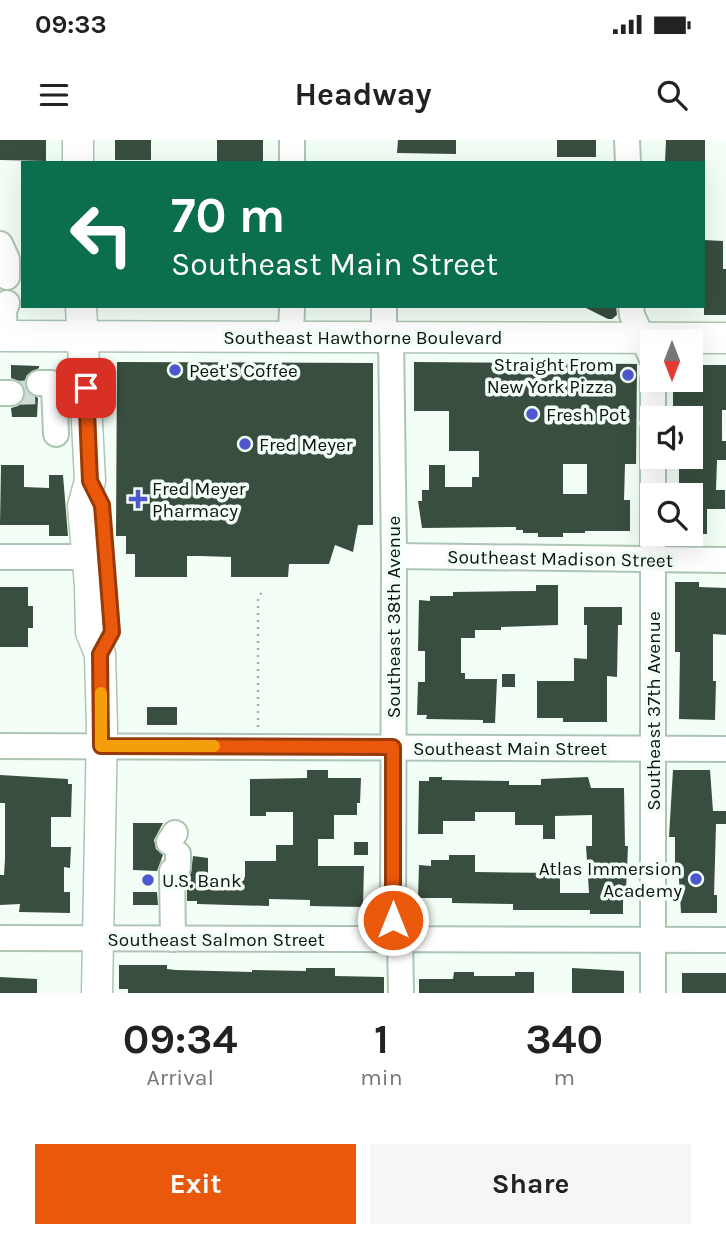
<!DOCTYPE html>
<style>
:root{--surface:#fff;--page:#f6f6f6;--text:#222;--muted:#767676;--accent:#ea580c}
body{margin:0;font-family:Karla,sans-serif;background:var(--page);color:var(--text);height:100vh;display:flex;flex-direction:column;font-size:26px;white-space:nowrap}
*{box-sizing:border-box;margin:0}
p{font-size:23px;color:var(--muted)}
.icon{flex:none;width:38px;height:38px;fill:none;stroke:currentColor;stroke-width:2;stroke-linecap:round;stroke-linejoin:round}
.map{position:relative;height:853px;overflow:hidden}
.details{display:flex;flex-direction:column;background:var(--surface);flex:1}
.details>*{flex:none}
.hud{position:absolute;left:21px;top:21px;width:684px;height:147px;border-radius:0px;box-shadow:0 7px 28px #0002;background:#0b6e4f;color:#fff;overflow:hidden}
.needle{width:46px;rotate:180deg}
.fabs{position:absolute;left:640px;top:189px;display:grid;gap:14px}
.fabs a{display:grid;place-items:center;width:63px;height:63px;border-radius:0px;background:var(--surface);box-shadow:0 7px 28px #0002;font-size:35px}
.pin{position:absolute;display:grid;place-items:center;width:60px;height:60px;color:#fff;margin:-30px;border-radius:14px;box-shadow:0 4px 10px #0006}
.me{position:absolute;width:77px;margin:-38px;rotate:0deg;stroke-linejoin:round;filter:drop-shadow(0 0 5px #0008)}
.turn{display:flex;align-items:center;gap:24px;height:147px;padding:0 35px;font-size:32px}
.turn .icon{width:91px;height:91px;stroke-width:2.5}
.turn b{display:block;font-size:49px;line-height:60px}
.eta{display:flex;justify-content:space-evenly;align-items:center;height:119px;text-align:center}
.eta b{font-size:42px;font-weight:700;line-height:49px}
.primary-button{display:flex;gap:14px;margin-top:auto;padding:14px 35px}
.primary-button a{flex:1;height:80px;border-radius:0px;background:var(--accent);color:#fff;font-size:28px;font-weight:700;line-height:80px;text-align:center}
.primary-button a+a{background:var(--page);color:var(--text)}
.status{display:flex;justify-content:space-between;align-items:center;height:49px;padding:0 35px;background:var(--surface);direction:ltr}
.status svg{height:19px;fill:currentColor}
header{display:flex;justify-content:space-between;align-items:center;height:91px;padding:0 35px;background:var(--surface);font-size:32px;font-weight:700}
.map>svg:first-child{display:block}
.building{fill:#394e3f;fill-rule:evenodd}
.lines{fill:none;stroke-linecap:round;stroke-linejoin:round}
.minor-tunnel{stroke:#d0dbd3;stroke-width:24;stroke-dasharray:24 12;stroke-linecap:butt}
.minor-casing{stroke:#adc6b3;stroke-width:28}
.major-casing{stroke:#adc6b3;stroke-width:33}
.path{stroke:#a2ada5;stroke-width:2.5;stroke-dasharray:2 5;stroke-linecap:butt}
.minor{stroke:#fff;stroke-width:24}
.major{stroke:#fff;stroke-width:30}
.route-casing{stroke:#983908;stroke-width:18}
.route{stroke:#ea580c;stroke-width:12}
.slow{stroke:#f59e0b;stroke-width:12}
.poi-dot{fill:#4d58ce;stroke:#f3fef6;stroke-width:2.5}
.labels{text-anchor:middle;stroke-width:7;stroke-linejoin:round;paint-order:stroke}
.street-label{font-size:19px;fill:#0b140e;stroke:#f3fef6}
.poi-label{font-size:19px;fill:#0b140e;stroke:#f3fef6;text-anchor:start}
</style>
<div class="status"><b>09:33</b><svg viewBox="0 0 49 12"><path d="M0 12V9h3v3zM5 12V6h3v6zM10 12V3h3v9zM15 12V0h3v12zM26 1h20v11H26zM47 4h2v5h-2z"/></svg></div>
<header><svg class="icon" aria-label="menu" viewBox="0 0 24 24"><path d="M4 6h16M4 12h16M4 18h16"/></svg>Headway<svg class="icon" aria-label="search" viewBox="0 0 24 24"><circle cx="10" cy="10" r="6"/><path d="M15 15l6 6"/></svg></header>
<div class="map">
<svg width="726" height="853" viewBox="0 0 726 853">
<rect width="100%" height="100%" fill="#f3fef6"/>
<g class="building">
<path d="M0 0H46V21L0 20Z"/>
<rect x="115" y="0" width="36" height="20"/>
<rect x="217" y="0" width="46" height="23"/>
<path d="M398 0H456V14L397 13Z"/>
<rect x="557" y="0" width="39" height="17"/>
<path d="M666 0H705V23H665Z"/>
<path d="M704 100 723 101V129H726V175H704Z"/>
<path d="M582 166H616L617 175 612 179H608Z"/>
<path d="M117 222 373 223V385H358L353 412 335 405 329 424H289L288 437H231V417L200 416H187V437H135V414H126V396H116Z"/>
<path d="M414 222 637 224 636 324H625L624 360H630V391H585V393H563V397H538V393H523V390H516V387L422 388 418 361H422V350H429V325H445V347H472V337H479V311H449V271H414ZM563 324H587V354H563Z"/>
<path d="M11 225 39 226V228L27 235 24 242 27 251 38 258 37 277H12L11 268 18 266 23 261 26 252 19 241 11 238Z"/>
<path d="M691 225H726V270H722V301H726V320H717L716 350H725V369H707V394H691V355H687V345H679V317H691V278H673V240H691Z"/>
<path d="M1 325H24V347L49 348V335H63L68 396H49V385H0Z"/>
<path d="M675 442H699V447L726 448V495L713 494V541H716L715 580 679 579 680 512H675Z"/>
<path d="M536 445H558V485L501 487V490H475V498H461V533H465V539H497L495 583H483V580L426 579 427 575H417L418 542H425V511H418L419 460 430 461V456H453V452L536 451Z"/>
<path d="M0 447H28V466H33V488H28V507H0Z"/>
<path d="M584 467H622V485H618L617 537 607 536V582H563V578H537V541H574V518L587 519V485H584Z"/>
<rect x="502" y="534" width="13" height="13"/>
<rect x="147" y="567" width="30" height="18"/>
<path d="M307 630H328V638H361L360 663H357V675H334V699H318V726H364L363 767 310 766V760L269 759V766L197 764V761H187V739L191 733 193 716 208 718V736L245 737V721H276V705H293V672H266V676H250V639L307 638Z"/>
<path d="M673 630H710L713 671H726V684H716L714 755H717V773H681L678 723H675V697H669Z"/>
<path d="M0 635 68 639V644H72L71 677H51V707H71L70 728 64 727V752H70V773L19 772 20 764 0 765V735H4L5 719V663H0Z"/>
<path d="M429 637H442V640L509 641V645H541V639L588 637 591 648H624L625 706H628L626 750H623V774H590V770H513V764L452 763V758H418L419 725 431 726V720H449V715H475V732L560 733V753H589L586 706H592V675L555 676V699H543V685H515V672H475V681H443V694H418L419 641H429Z"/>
<path d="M133 683H163L154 700 156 709 163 715 157 731 133 730Z"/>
<rect x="354" y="702" width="14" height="13"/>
<path d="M133 752H157L158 765H133Z"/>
<path d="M119 825H167V829L176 830 252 832V830L306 831V828H335V836L384 837V853H128V849H119Z"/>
<path d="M572 828 624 831V853H572Z"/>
<path d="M454 832H474V836H515V832H534V853H419V839H453Z"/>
<rect x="682" y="833" width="44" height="20"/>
<path d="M0 837 37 839V853H0Z"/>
</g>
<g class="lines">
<path class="minor-tunnel" d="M11 253 39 252"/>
<g class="minor-casing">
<g id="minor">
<path d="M627 0 628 23"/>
<path d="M292 23V0"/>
<path d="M0 104 7 119V137"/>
<path d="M384 166V197"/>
<path d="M631 166 632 175 653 221"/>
<path d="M5 196 4 171 7 163"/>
<path d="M291 196 292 166"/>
<path d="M391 197 394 416 393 799"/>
<path d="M39 243H51L54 247 56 294"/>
<path d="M0 253H11"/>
<path d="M653 278V240"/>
<path d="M653 289V853"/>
<path d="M394 416 726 420"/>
<path d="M0 417H87"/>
<path d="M0 606 726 609"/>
<path d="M169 702 175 693"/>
<path d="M0 798 726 800"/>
<path d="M173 799 172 731 178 727V714"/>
<path d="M400 799 401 853"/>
</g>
</g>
<g class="major-casing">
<g id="major">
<path d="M78 0V23"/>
<path d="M81 166 90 341 83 366 90 445 91 492 100 514 102 588 97 853"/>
<path d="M0 196 726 198"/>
</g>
</g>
<path class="path" d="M258 587V460L262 451"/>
<use href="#minor" class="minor"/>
<use href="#major" class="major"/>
</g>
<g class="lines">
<g class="route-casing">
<path id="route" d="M86 248 90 341 102 365 112 492 100 514 101 606 393 607V780"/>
</g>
<use href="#route" class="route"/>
<path class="slow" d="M101 553V606H214"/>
</g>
<g class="poi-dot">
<circle cx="175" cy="230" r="7"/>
<circle cx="628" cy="235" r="7"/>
<circle cx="532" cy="274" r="7"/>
<circle cx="245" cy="304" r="7"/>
<path d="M134.5 348.5h7v7h7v7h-7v7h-7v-7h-7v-7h7z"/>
<circle cx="696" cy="739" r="7"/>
<circle cx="148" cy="740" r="7"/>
</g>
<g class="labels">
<g class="street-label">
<text x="363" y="204">Southeast Hawthorne Boulevard</text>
<text transform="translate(560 418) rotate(1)" y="7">Southeast Madison Street</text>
<text transform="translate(393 477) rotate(-90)" y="7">Southeast 38th Avenue</text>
<text transform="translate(653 571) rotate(-90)" y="7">Southeast 37th Avenue</text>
<text x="510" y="615">Southeast Main Street</text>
<text x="216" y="806">Southeast Salmon Street</text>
</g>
<g class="poi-label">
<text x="614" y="231" text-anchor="end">Straight From<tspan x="614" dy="22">New York Pizza</tspan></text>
<text x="189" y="237">Peet's Coffee</text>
<text x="546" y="281">Fresh Pot</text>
<text x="259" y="311">Fred Meyer</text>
<text x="152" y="355">Fred Meyer<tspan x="152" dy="22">Pharmacy</tspan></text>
<text x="682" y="735" text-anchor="end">Atlas Immersion<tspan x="682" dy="22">Academy</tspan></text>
<text x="162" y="747">U.S. Bank</text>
</g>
</g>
</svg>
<div class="fabs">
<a><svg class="needle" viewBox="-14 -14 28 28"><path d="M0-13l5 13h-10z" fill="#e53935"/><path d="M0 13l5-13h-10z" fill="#767676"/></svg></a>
<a><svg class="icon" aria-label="sound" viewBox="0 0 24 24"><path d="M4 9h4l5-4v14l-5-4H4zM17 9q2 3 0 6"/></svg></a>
<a><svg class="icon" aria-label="search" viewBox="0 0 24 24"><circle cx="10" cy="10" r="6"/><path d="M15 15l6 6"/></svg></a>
</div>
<div class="pin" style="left:86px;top:248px;background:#d93025"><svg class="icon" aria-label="arrive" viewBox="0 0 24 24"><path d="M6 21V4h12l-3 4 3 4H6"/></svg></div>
<svg class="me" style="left:393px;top:780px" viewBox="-20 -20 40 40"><circle r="17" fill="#ea580c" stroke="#fff" stroke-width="3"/><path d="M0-11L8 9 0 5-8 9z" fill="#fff"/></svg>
<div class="hud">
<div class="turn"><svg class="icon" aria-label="left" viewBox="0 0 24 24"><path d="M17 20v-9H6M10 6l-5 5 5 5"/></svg><div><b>70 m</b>Southeast Main Street</div></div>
</div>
</div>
<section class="details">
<div class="eta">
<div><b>09:34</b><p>Arrival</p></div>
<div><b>1</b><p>min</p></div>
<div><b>340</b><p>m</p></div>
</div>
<div class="primary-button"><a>Exit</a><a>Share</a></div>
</section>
